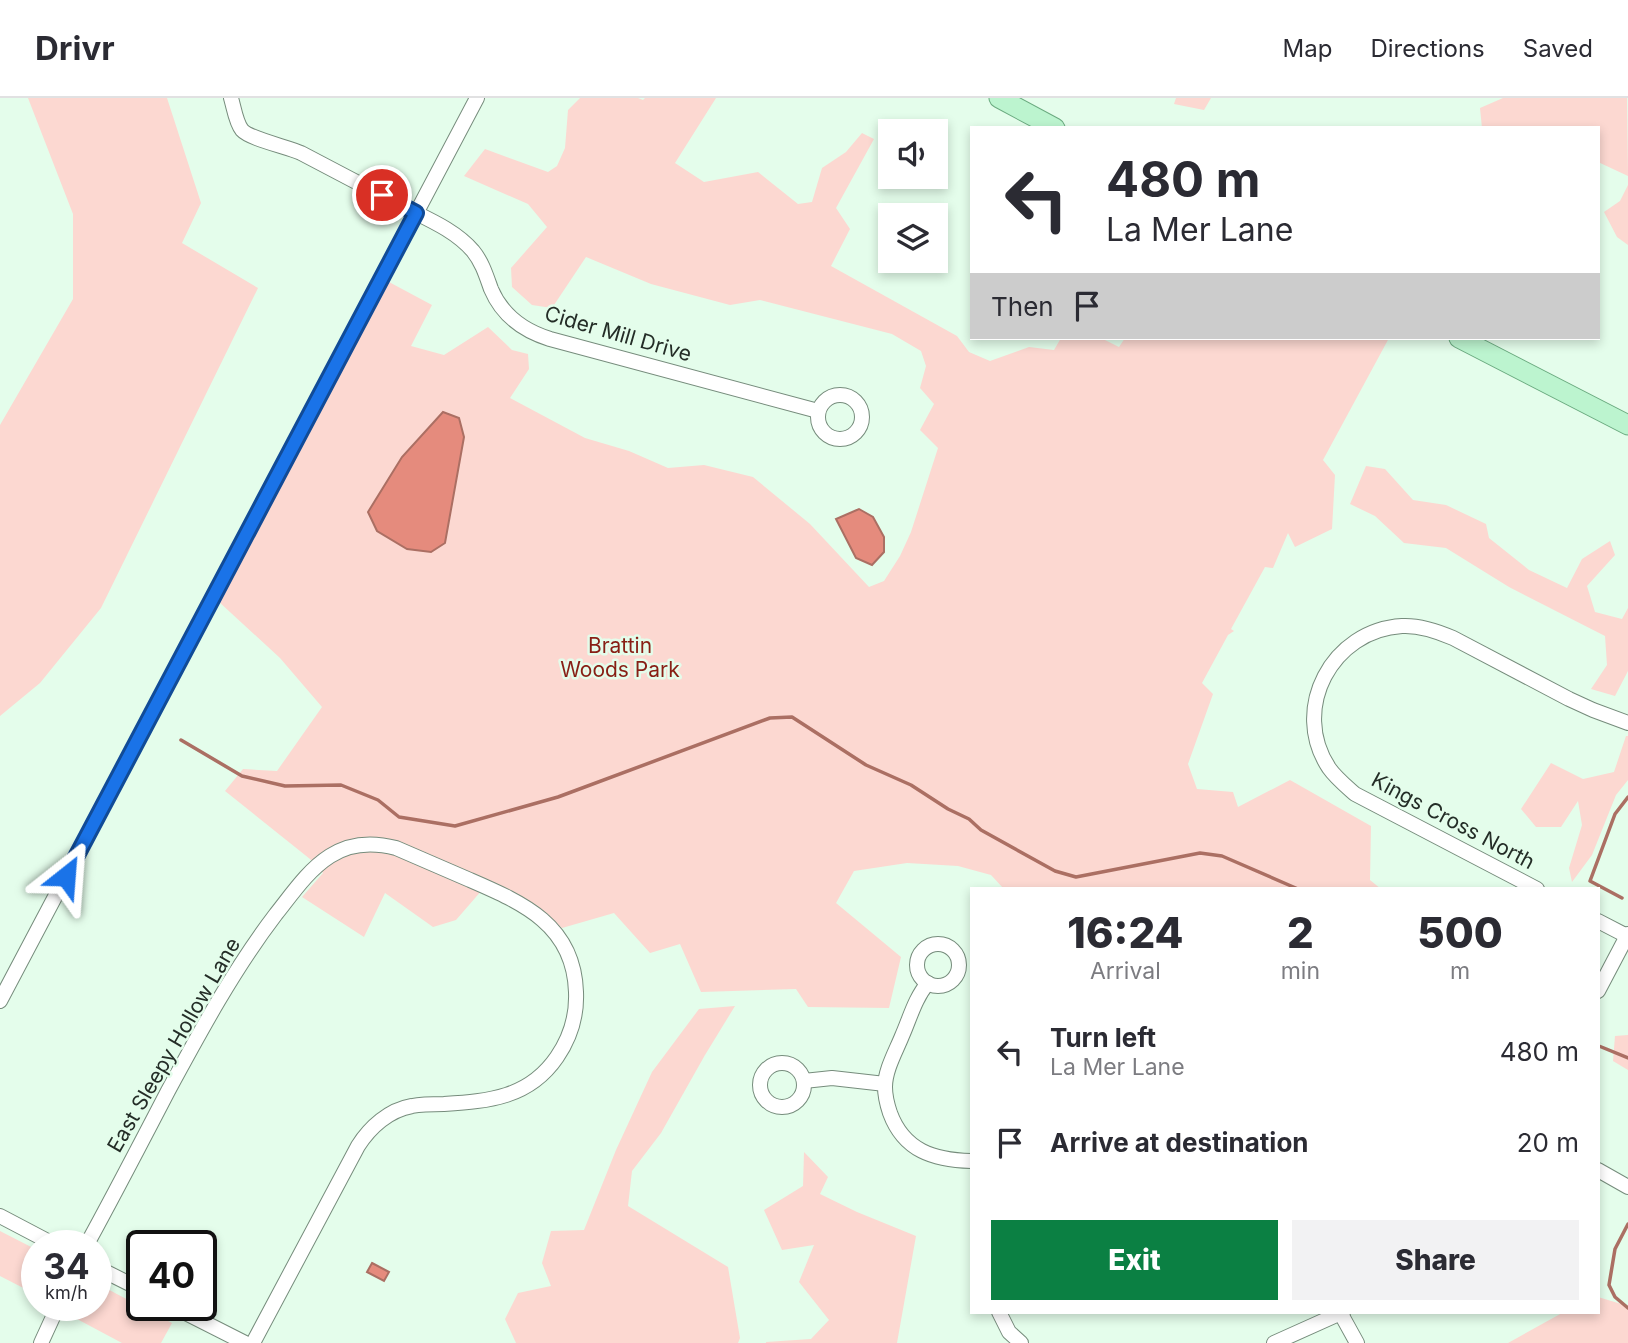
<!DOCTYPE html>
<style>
:root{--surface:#fff;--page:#f2f2f3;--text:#2b2b33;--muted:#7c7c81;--line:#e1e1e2;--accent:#0b8043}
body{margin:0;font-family:Inter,sans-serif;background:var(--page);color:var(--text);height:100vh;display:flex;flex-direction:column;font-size:26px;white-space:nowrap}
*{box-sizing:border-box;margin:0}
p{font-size:23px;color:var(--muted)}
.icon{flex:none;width:38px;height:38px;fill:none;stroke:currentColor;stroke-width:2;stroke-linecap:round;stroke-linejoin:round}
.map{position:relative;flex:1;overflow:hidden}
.side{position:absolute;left:970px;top:789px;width:630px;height:427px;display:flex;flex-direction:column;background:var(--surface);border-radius:0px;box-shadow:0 4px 10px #0003}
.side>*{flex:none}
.hud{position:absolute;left:970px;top:28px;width:630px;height:214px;border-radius:0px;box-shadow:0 4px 10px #0003;background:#fff;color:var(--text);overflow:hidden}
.fabs{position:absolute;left:878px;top:21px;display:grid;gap:14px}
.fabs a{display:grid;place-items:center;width:70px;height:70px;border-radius:0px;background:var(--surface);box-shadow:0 4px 10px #0003;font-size:35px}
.speed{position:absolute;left:21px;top:1132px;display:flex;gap:14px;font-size:35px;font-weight:700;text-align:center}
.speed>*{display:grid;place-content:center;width:91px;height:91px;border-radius:50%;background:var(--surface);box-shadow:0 4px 10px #0003;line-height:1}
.speed small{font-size:18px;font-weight:400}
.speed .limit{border:4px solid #111;border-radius:10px;background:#fff;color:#111}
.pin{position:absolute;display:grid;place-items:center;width:60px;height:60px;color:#fff;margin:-30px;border:4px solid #fff;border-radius:50%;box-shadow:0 2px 7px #0007}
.me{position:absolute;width:77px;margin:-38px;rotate:28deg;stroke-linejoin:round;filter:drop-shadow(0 0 5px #0008)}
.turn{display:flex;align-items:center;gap:24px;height:147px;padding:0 21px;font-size:32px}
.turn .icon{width:91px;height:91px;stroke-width:2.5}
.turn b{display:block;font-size:49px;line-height:60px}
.then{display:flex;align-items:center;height:66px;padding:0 21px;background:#0003;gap:14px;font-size:26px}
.eta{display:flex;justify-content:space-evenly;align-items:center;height:119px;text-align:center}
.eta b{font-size:42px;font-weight:800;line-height:49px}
.cta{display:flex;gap:14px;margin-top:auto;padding:14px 21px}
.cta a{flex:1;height:80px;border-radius:0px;background:var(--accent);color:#fff;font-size:28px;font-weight:800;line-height:80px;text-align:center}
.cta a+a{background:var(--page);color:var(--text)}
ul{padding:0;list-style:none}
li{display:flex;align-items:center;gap:21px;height:91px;padding:0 21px}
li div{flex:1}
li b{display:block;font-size:26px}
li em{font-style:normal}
header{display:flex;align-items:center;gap:42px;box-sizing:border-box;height:98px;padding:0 35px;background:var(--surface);border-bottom:2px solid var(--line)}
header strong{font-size:33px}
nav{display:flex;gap:38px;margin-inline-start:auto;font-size:24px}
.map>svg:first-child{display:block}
.green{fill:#fcd8d1}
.water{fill:#e58b7d;stroke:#ab6f63;stroke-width:2}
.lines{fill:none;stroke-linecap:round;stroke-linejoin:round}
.stream{stroke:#ab6f63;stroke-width:3.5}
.minor-casing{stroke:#768c7c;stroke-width:16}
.major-casing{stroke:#6aaa7f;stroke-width:21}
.minor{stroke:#fff;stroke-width:14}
.major{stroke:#bcf4cf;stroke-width:19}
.route-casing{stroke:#114b97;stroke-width:18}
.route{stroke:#1a73e8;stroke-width:12}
.labels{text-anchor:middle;stroke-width:5;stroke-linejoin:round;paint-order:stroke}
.street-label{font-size:21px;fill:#242d27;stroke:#e4fdeb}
.park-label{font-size:21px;fill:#881f15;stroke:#e4fdeb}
</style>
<header>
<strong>Drivr</strong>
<nav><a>Map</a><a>Directions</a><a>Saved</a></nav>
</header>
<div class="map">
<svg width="1628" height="1245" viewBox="0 0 1628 1245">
<rect width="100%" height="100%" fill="#e4fdeb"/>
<g class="green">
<path d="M28 0H167L201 105 182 145 258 190 101 510 40 585 0 618V327L73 201V116Z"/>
<path d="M580 0H638L643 2 645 0H716L675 65 704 84 758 74 798 106 812 104 822 70 846 54 862 35 874 41 836 110 850 131 831 168 957 238 969 254 990 263 1029 249 1054 252 1061 240H1101L1119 249 1125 240H1389L1323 362 1335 377 1332 431 1295 449 1288 435 1273 470 1265 469 1231 531 1234 533 1228 537 1202 585 1213 596 1188 666 1197 691 1233 694 1238 709 1290 682 1371 728 1370 782 1381 791H1004L991 777 958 768 907 765 854 773 836 805 901 859 889 910 808 909 796 891 701 894 680 846 650 855 614 815 562 830 528 803 489 784 456 822 433 829 385 795 364 839 302 799 323 775 310 761 225 693 243 671 277 673 322 609 280 560 218 503 389 184 432 207 411 248 444 257 488 229 512 252 528 256 529 271 510 300 585 340 629 353 668 370 704 367 753 379 810 426 869 489 884 483 900 458 911 434 938 350 920 332 934 306 920 290 926 268 921 253 892 236 760 202 730 207 651 186 586 159 552 210 532 207 512 189 511 170 547 129 528 106 464 78 485 51 548 74 557 68 565 50 568 12Z"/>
<path d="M1176 0H1211L1204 12 1174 6Z"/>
<path d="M1503 0H1627L1628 78 1598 64V30H1482L1480 10Z"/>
<path d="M1628 87V147L1617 139 1604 114 1620 103Z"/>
<path d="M1366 368 1385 371 1413 402 1446 407 1486 426 1489 440 1529 472 1567 490 1582 461 1610 443 1615 457 1587 488 1595 514 1622 521 1628 510V573L1615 598 1591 591 1607 567 1605 538 1509 489 1446 450 1404 445 1375 418 1350 406Z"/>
<path d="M1626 638H1628V682L1616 697 1592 757 1572 784 1569 770 1582 727 1578 703 1561 729H1536L1521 711 1551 665 1583 681 1614 674Z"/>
<path d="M735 908 705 957 661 1035 632 1073 628 1108 728 1169 740 1240 738 1245H516L505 1221 518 1195 551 1188 542 1165 551 1133 584 1132 616 1052 652 974 699 911Z"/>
<path d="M1628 937V972L1613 963 1615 938Z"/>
<path d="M804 1054 828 1079 820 1096 857 1114 916 1138 897 1245H766V1244L811 1241 829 1222 799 1184 814 1147 782 1152 764 1112 803 1088Z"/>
<path d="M0 1133 37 1152V1197L0 1178Z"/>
<path d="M96 1185 172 1225 161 1245H122L62 1213 65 1208H96Z"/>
<path d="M1598 1199 1628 1208V1245H1508L1562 1215 1598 1214Z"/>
</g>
<g class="water">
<path d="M443 314 459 320 464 339 445 445 431 454 407 451 377 433 368 414 402 359Z"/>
<path d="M859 411 873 419 884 439V454L872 467 856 460 836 421Z"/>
<path d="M372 1165 389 1174 384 1183 367 1174Z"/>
</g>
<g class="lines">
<g class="stream">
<path d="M181 642 242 678 285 688 341 687 378 702 399 719 455 728 558 699 770 620 792 619 866 667 911 687 948 711 969 721 981 732 1055 773 1076 779 1200 755 1222 758 1298 791"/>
<path d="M1622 800 1590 783 1615 716 1628 699"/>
<path d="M1599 948 1628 960"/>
<path d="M1628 1126 1615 1151 1609 1187 1615 1199 1628 1210"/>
</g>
<g class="minor-casing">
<g id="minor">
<path d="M231 0C234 10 236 25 242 32 250 41 288 49 301 55 334 72 367 90 400 107 425 120 454 131 473 153 482 164 486 177 491 191 502 217 524 233 550 241L818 313"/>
<circle cx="840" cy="319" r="22"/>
<path d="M1537 791 1355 696C1346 688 1336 680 1329 670 1290 611 1332 532 1402 528 1420 527 1437 533 1453 540L1569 601 1593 612 1628 625"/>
<path d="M1598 823 1627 838"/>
<circle cx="938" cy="867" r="21"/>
<path d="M928 885C915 900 910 920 902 938 896 953 885 972 885 989 885 998 887 1006 890 1015 904 1053 934 1062 971 1063"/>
<path d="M1598 893 1628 836"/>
<path d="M0 903 477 0"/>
<circle cx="782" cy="987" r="22"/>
<path d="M804 983 832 980 885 986"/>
<path d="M1598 1072 1628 1089"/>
<path d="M0 1118 57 1148"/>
<path d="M86 1148C114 1097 141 1045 168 993 201 932 234 871 276 816 292 796 308 772 330 758 350 745 373 744 396 750 421 761 445 771 470 782 523 805 574 827 576 894 577 917 570 940 557 959 529 1000 489 1003 444 1006 433 1006 422 1006 412 1008 389 1012 370 1029 358 1048L253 1245"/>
<path d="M96 1169 142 1192"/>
<path d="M172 1208 245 1245"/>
<path d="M999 1214 1009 1234 1021 1245"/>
<path d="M1341 1216 1357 1245"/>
<path d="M41 1245 58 1208"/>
<path d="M1274 1245 1343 1214"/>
</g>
</g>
<g class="major-casing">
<g id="major">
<path d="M999 0 1055 30"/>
<path d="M1459 240 1628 327"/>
</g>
</g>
<use href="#minor" class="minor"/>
<use href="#major" class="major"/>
</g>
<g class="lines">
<g class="route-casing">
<path id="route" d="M66 778 416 115 382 97"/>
</g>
<use href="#route" class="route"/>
</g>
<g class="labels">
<g class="street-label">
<text transform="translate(618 236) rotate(16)" y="7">Cider Mill Drive</text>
<text transform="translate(1453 723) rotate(28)" y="7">Kings Cross North</text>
<text transform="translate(174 947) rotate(-60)" y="7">East Sleepy Hollow Lane</text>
</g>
<g class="park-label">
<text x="620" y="555">Brattin<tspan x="620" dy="24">Woods Park</tspan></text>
</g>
</g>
</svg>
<div class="fabs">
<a><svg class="icon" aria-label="sound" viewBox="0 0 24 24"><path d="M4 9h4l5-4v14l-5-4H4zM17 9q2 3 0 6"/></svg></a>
<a><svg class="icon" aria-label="layers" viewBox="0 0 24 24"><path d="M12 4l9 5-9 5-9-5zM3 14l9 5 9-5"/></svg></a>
</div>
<div class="speed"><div>34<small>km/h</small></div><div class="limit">40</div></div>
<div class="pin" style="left:382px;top:97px;background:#d93025"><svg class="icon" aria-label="arrive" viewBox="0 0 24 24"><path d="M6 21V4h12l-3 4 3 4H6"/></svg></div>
<svg class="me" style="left:66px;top:778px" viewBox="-20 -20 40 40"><path d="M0-17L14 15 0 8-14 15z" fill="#1a73e8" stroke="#fff" stroke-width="4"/></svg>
<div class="hud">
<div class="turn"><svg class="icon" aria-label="left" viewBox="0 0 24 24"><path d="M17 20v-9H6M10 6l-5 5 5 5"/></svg><div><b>480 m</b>La Mer Lane</div></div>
<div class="then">Then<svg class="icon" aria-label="arrive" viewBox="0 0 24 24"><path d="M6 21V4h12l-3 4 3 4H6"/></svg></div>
</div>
<section class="side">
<div class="eta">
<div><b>16:24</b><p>Arrival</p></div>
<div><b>2</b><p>min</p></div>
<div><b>500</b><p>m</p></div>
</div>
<ul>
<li><svg class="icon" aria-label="left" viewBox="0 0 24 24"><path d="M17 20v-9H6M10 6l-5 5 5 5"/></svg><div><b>Turn left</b><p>La Mer Lane</p></div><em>480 m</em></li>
<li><svg class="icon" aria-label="arrive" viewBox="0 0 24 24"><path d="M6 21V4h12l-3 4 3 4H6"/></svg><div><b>Arrive at destination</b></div><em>20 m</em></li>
</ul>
<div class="cta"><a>Exit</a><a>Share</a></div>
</section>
</div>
